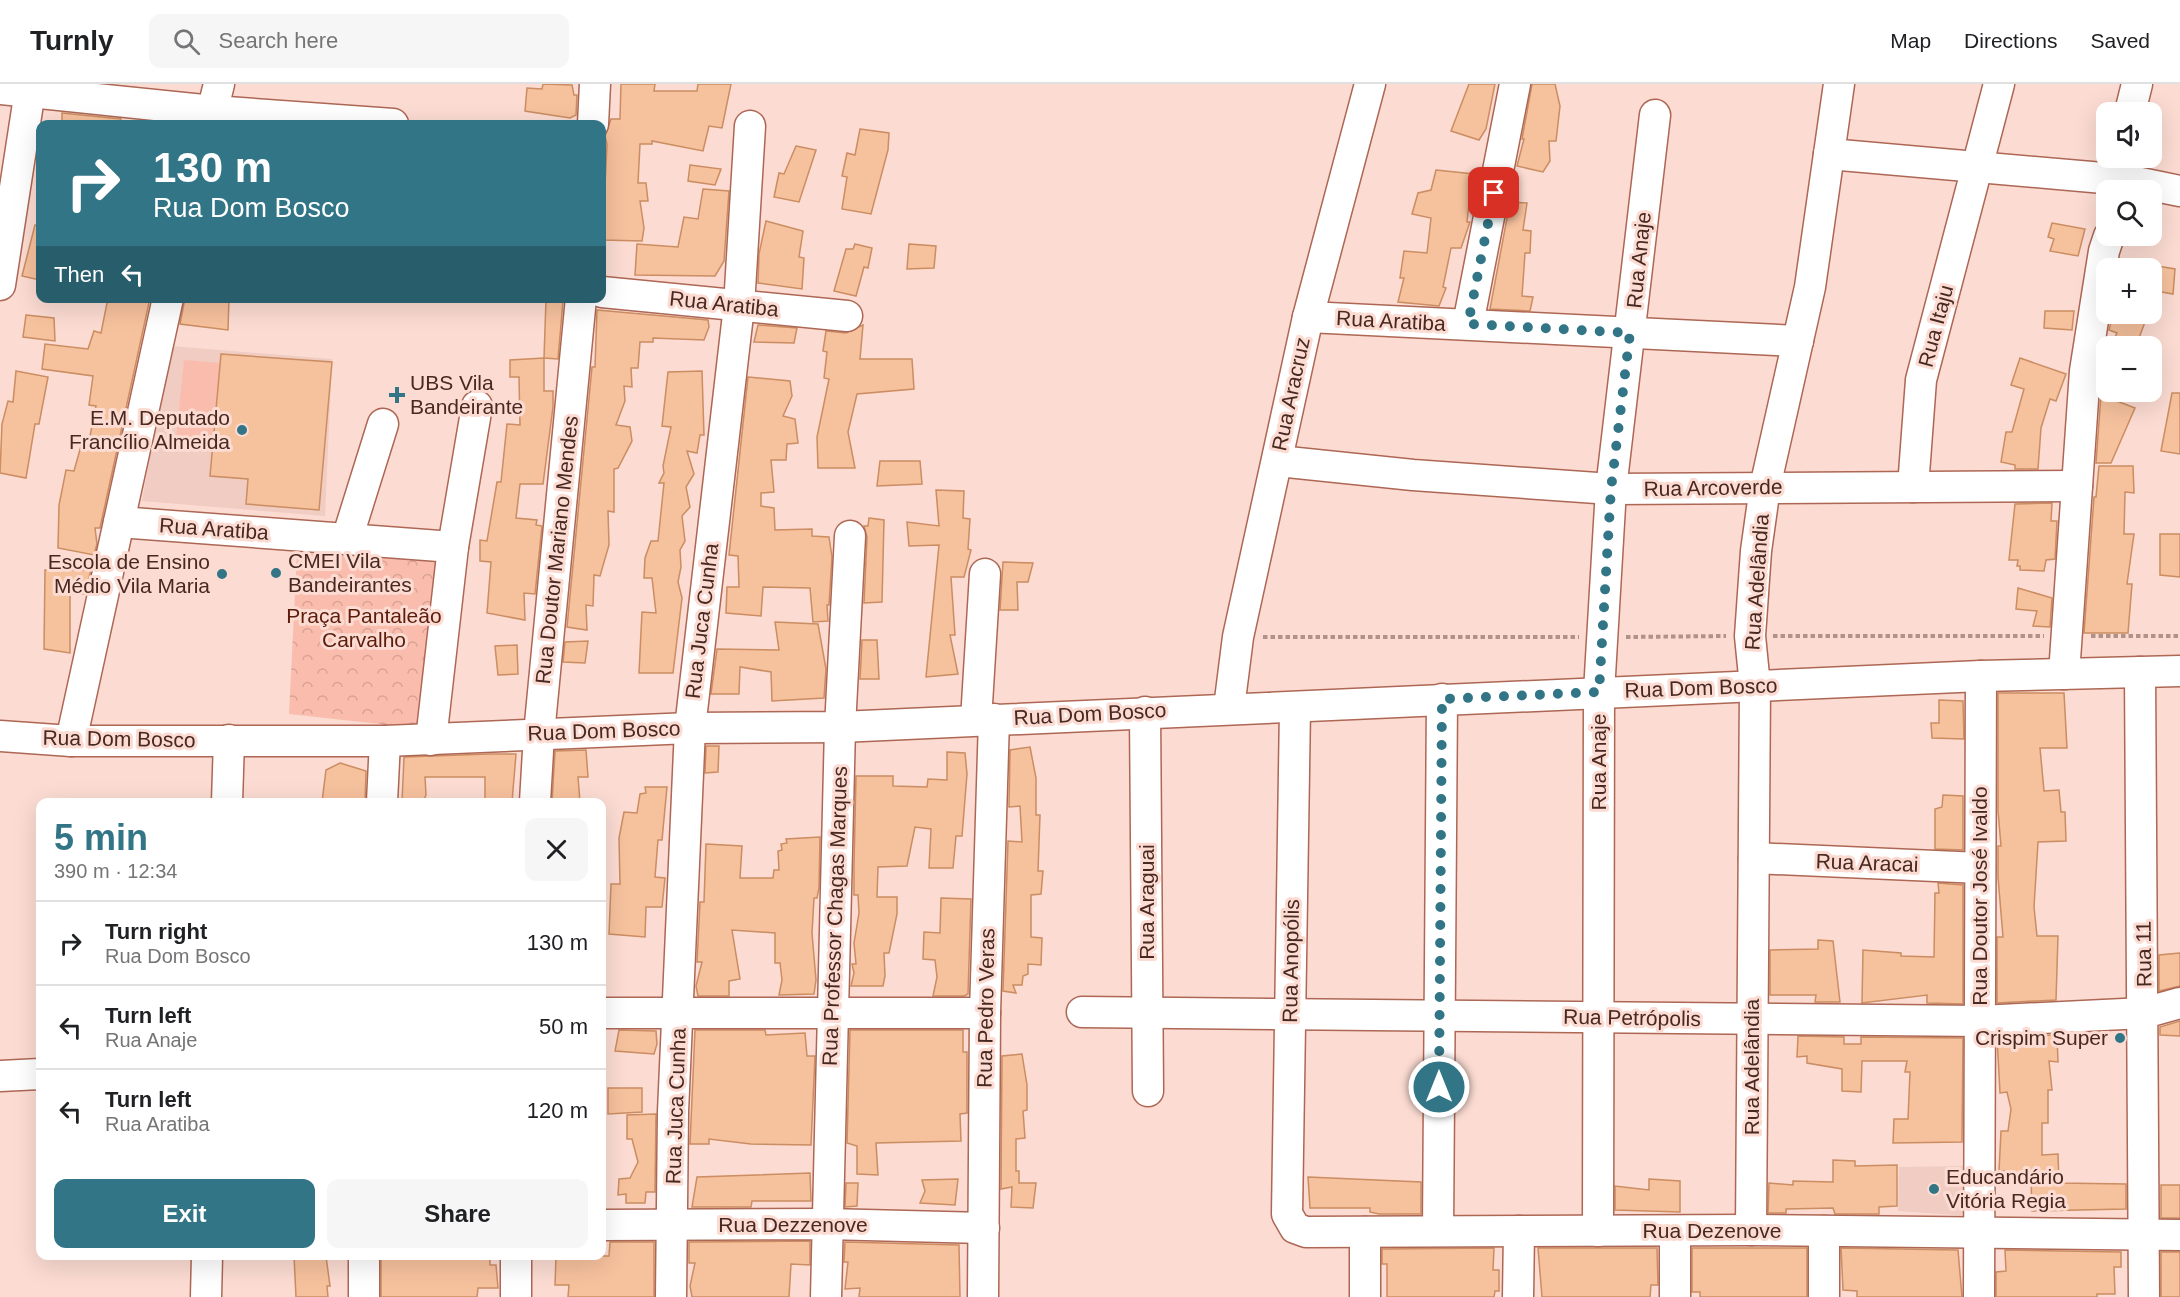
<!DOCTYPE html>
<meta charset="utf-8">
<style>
:root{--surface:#fff;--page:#f6f6f6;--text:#202124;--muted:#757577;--line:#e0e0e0;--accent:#327586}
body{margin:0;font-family:Arial,sans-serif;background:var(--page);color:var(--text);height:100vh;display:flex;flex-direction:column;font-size:22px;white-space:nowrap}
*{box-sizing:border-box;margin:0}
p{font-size:20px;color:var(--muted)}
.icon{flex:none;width:33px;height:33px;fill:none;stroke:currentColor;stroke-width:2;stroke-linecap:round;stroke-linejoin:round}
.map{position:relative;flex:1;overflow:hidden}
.panel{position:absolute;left:36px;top:714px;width:570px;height:462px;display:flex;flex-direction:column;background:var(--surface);border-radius:12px;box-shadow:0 6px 24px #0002}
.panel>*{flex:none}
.banner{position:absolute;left:36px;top:36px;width:570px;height:183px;border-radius:12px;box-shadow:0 6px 24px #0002;background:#327586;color:#fff;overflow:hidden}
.tools{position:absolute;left:2096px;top:18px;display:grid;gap:12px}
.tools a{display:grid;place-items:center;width:66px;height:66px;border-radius:12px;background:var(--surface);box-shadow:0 6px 24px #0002;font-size:30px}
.pin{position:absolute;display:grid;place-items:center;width:51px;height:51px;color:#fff;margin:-26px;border-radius:12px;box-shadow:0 3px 9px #0006}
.me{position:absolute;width:66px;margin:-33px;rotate:0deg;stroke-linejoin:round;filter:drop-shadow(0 0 4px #0008)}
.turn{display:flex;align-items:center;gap:21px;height:126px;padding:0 18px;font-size:27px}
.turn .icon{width:78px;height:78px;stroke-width:2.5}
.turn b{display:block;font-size:42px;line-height:51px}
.then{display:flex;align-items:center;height:57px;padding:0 18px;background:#0003;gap:12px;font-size:22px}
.round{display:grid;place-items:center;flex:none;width:63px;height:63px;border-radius:12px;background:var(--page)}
.summary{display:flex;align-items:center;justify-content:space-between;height:102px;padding:0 18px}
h1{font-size:36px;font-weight:700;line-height:45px;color:var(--accent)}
.button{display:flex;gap:12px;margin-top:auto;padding:12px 18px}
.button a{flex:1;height:69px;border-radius:12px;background:var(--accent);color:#fff;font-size:24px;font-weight:700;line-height:69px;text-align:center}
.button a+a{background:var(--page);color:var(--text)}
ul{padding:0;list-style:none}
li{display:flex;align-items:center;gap:18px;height:84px;padding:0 18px;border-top:2px solid var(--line)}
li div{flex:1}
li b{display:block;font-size:22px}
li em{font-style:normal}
header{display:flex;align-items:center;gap:36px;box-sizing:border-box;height:84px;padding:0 30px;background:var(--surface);border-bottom:2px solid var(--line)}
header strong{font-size:28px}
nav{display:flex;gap:33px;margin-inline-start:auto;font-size:21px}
.search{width:420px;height:54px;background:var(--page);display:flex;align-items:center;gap:15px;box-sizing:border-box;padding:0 21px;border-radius:12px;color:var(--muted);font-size:22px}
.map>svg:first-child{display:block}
.built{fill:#f0ccc2}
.park{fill:url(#park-crowns)}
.pitch{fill:#fabdad}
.building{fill:#f6c19d;stroke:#cb8d61;stroke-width:1.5}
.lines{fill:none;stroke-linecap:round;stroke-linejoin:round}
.minor-casing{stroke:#ad6754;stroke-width:33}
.path{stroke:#b19289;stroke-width:4;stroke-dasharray:4.5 3;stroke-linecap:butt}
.minor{stroke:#fff;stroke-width:30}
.route{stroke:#327586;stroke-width:10;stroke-dasharray:0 18}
.poi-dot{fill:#327586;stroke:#fbdbd2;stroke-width:2}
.labels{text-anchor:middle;stroke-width:6;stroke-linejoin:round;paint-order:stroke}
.street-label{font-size:21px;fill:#482921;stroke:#fbdbd2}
.poi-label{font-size:21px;fill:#482921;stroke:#fbdbd2;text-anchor:start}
.park-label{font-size:21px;fill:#5b1c0b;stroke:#fbdbd2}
</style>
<header>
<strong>Turnly</strong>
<div class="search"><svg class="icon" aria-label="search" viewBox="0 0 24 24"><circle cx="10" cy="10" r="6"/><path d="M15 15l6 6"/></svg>Search here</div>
<nav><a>Map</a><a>Directions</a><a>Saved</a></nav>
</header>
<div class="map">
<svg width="2180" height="1213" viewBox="0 0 2180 1213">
<defs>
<pattern id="park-crowns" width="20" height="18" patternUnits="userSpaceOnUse" patternTransform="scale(1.5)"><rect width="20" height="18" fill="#fabdad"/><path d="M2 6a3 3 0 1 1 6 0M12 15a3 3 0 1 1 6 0" fill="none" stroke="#d8a295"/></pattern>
</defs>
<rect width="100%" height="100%" fill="#fbdbd2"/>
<g class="built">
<path d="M170 262 332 275 325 432 142 417Z"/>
<path d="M1969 1082 1970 1132 1898 1127 1899 1083Z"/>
</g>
<path class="park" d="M297 469 442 477 425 645 289 630Z"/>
<path class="pitch" d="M184 276 220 279 211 368 175 364Z"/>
<g class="building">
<path d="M543 0 572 1 574 11H577L576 31 570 34 525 27 527 4 542 5Z"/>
<path d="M621 0H655L654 7H697L698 0H731L722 44 709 42 703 67 652 57V60H640L638 99H646L648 117H640L644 144 642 157 603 156 602 100 605 101 607 60 605 52 611 35H620Z"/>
<path d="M1469 0H1495L1486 45 1479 56 1451 47Z"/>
<path d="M1532 0H1555L1560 22 1556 57H1549L1550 77 1543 88 1517 82 1524 55H1522Z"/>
<path d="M62 29 121 35 120 40H62Z"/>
<path d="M860 45 889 49 888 66 871 130 842 125 847 93 842 92 847 69 855 71Z"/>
<path d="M796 62 816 66 799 118 774 113 779 89 784 90Z"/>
<path d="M690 81 721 85 715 101 688 97Z"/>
<path d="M1436 86 1474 90 1470 110 1467 138H1470L1461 164H1451L1443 203 1446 204 1439 222 1398 218 1404 194H1400L1404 167 1427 169 1431 134 1412 130 1418 109 1431 106Z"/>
<path d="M703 105 729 107 724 177 715 192 635 191 637 160 678 163 684 133 698 135Z"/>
<path d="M1510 118 1527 119 1523 146 1531 147 1530 169H1525L1522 212 1533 213 1530 227 1490 225Z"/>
<path d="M766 137 803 147 799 173 804 174 802 205 758 199 759 170Z"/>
<path d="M2052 139 2085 145 2078 172 2050 167 2054 155 2048 153Z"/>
<path d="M35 141 40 142V196L22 192Z"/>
<path d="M855 160 872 164 868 184 864 183 856 212 834 207 846 165H853Z"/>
<path d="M909 160 936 162 934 184 907 185Z"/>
<path d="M2151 181 2175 185 2173 210 2151 206Z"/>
<path d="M108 214H150L100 444H95L97 460 94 471 58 464 59 421 66 386 74 387 83 355 89 357 96 322 89 321 93 292 42 285 45 260 88 265 94 247 101 249Z"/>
<path d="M185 214H229L228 246 180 240Z"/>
<path d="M546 216 563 217 558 275 544 274Z"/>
<path d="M597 226 708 236 709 243 704 256 653 254V258H640L638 284H631L632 303 624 302 625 317 616 341 630 343 632 357 618 384 614 385V428L608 427 609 461 600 492 594 491 593 522 586 521 587 546 567 543 592 283H595Z"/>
<path d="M2045 227H2074L2072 246 2044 244Z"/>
<path d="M2113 230H2148L2136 262H2111L2117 249 2109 246Z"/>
<path d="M26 231 54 234 55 257 23 253Z"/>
<path d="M758 241 797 244 794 259 754 258Z"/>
<path d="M863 241 860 275H912L914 305 857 310 848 348 855 384H818L817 353 829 295 824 294 827 268 823 267 826 247 846 249Z"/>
<path d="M221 270 332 278 319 426 246 420 248 395 210 392Z"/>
<path d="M544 274V307H553V323L543 400H520L516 434 537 436 536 441 542 442 535 510 524 509 525 536 487 529 491 478 480 477V456L487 457 497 398H501L507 340 520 341 519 293H510V276Z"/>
<path d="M2020 274 2066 290 2056 317 2050 315 2041 344 2038 385H2015V381L2001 378 2006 348H2012L2024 305 2011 301Z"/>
<path d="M16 287 48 293 39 340H35L26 394 0 389 2 340 8 317 13 318Z"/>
<path d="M702 287 704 351H700L697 369 687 367 694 390 686 403 690 423 682 432 685 457 680 466 681 483 678 498 682 514 673 589H639L642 528 656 529 652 494H644L645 474 651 457H658L664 399H659L664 389 663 382 671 343 662 342 668 288Z"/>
<path d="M748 293 790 297 792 312 783 332 795 335 798 359 787 360 786 376H771L774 408 761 409V422L774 424 775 446 812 445V452L829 453 832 473 829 521H827L828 537 813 538 810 504 763 503 761 532 726 529 727 503H739L738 472 729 471Z"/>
<path d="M2172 309H2180V370L2161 367Z"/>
<path d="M2101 311 2135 324 2111 379H2096Z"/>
<path d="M880 377H920L922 400 877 402Z"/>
<path d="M2099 382H2133L2134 409 2125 408 2124 450H2134L2127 500H2132L2128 549H2084L2094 413H2096Z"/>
<path d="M936 406 964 407 963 434 970 435 968 465 971 466 964 493H951L955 551H950L958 590 926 593 939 461 909 462 907 438 939 442Z"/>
<path d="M2052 419 2051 437H2057L2055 475 2046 476 2044 487 2020 486V482H2017L2018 476H2009L2015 420Z"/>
<path d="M869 434 884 436 882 518 864 519 867 453 864 442H868Z"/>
<path d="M2160 450H2180V493L2160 491Z"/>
<path d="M1003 478 1033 479 1028 498H1017L1018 526H1000Z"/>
<path d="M45 486H91L85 510H70V569L44 565Z"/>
<path d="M2018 504 2052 514 2050 543 2033 542 2037 527 2016 525Z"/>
<path d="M775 538 818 540 826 585 824 614 772 617 771 588 740 583 739 610H711L717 565 779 566Z"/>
<path d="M862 556H877L879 595H860Z"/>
<path d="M588 557 585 579 563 578 565 558Z"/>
<path d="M517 561 518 590 498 591 495 562Z"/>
<path d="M1998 609H2064L2067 664H2040L2044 707 2059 706 2061 728H2065L2066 757 2038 758 2034 823 2037 852H2058L2056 916 1997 919V853H2003L1998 793V762H2001L1998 727Z"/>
<path d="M1939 616 1963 617 1964 655 1932 654 1931 639H1939Z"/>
<path d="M706 662H719L718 688 705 689Z"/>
<path d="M1030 663 1036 694V731H1040L1038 787H1043L1041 810 1031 811V853L1042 854 1041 881 1028 880V890L1023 892 1022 901H1013L1016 909 1003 907 1008 757 1022 758 1020 722 1009 723 1010 666Z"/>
<path d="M586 666 588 693H578L580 718H552L555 667Z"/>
<path d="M947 668 965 669 967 690 962 752H956L953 784H929L931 745 915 743 907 782 878 783 877 813H897V830L889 869H884L885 892 883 902H851L854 889 852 880H856L854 859 859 829 858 811H854V781L856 692H893V702L927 703 928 695 947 696Z"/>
<path d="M489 670H516L512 718H485V693H425L426 711 423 718H402L404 673Z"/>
<path d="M340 679 366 687 365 718H322L326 686Z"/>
<path d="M645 703H667L662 756H658L655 793 665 794 662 823H646L645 853 609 850 611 800H620L619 754 624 728 637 729 640 710 646 709Z"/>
<path d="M1943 711 1963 712V766L1935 765V725L1942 723Z"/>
<path d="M820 753 819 804 817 814H814L812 849 816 896 814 910 779 911 782 896 780 879H775V849L732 846 740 895 729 897V912H698L696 902 702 878H697L700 818H704L706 760 742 762 740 794H773L774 786H779L778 767 782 766 781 760 787 759 786 755Z"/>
<path d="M1938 799 1963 801V920L1927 919V911L1862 919 1863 866 1901 869V872L1934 873 1935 809H1939Z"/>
<path d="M941 814 971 815 968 910 964 912H933L937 893 935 876 923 875 924 848 940 849Z"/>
<path d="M1818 856 1833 857 1840 918H1815L1816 911H1770V866L1818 865Z"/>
<path d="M2180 869V902L2159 907V871Z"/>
<path d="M2180 937V952L2160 951V943Z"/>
<path d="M619 946 656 947 657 960 654 970 615 967Z"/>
<path d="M695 946H765L766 951 805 949 807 972H815L811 1061 751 1060 709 1055V1060H690Z"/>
<path d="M850 946H963V968H967V1029L960 1030 961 1057 876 1059 878 1091 857 1090V1062L847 1059Z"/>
<path d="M2057 951 2058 978 2049 977 2052 1006H2048V1039H2042V1071L2058 1070 2059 1099 2126 1100V1125L2032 1127 2031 1094 2007 1095V1087H1999L2001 1047H2008L2011 1025 2007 1008 2000 1009 1997 953Z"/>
<path d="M1798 952 1844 953V960H1861V953L1963 954 1962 1058 1893 1059 1894 1035H1908L1910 988H1905L1907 977H1862L1861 1008 1842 1007V985L1807 979V972L1797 973Z"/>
<path d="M1022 970 1027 1001V1026L1023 1027 1025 1054 1016 1055V1087H1019V1099H1036L1033 1124 1011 1123 1012 1103 1001 1105 1002 972Z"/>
<path d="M608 1004H642V1028L608 1030Z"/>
<path d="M656 1030 655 1108H646L645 1119H626V1110L618 1111 619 1095 630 1094 638 1078 632 1055H627V1031Z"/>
<path d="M1833 1076 1855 1077V1082L1897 1081V1122L1879 1123V1130H1835L1833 1124 1786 1125V1129H1768L1769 1099 1793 1101V1097L1833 1098Z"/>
<path d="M810 1089 811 1117H752L751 1123H692L697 1093Z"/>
<path d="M1308 1093 1421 1098V1130H1379L1370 1128V1124H1310Z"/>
<path d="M958 1095 955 1121 920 1119 925 1107 922 1096Z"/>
<path d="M1649 1095 1680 1097V1128L1615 1126V1102L1649 1106Z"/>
<path d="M846 1099H858L857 1122 845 1123Z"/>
<rect x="2161" y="1101" width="19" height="33"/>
<path d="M810 1157V1181L791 1180 789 1213H692L690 1202 695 1179H689V1158Z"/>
<path d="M610 1158H654V1213H568L569 1201H555L556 1172H609Z"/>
<path d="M845 1158 959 1161 960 1213H859L860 1204 845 1205 848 1178H844Z"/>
<path d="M1494 1164 1493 1186H1499V1207H1495L1494 1213H1387V1180H1382V1165Z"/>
<path d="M1538 1164H1657L1658 1201H1651L1650 1213H1542Z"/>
<path d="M1692 1164H1807V1213H1700V1208H1692Z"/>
<path d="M1841 1164 1958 1166 1962 1213H1857V1207L1843 1206Z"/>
<path d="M2005 1166 2121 1168V1183H2114L2115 1210H2097V1213H1996V1188L2006 1187Z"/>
<rect x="2161" y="1168" width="19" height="45"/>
<path d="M294 1172H326L330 1202H327L328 1213H296Z"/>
<path d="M381 1172H490V1181H496L498 1204H478L477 1213H381Z"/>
</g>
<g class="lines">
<g class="minor-casing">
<g id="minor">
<path d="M0 5 213 27 393 40"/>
<path d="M2130 28 2137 0"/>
<path d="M209 40 219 0"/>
<path d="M593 40 595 0"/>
<path d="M1829 70 2126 96 2180 107"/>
<path d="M0 201 31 0"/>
<path d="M602 208 847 232"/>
<path d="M1308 233 1798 257"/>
<path d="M1468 240 1515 0"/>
<path d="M1278 377 1413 391 1611 405 2077 402"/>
<path d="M1913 403 1921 296 1999 0"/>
<path d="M119 438 453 463"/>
<path d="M347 455 383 340"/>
<path d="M2140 588 2144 1213"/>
<path d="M2064 590 2085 287 2104 167 2109 152"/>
<path d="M1229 624 1238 553 1308 233 1370 0"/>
<path d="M1295 624 1287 1130 1295 1144 1306 1148 1751 1146 2180 1151"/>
<path d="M1145 628 1148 1007"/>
<path d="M976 636 985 490"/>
<path d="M0 652 71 657H385L690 644 840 643 1981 592 2180 587"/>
<path d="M431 656 453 463 477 322"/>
<path d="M71 657 168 214"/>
<path d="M227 718 229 656"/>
<path d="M382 718 385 657"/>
<path d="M535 718 539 650 581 214"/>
<path d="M1754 774 1980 784"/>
<path d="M1082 928 1980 937 2144 929 2180 919"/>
<path d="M602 929H985"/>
<path d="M0 992 40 990"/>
<path d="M602 1141 826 1140 984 1144"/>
<path d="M1751 1146 1755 602 1750 552 1756 467 1765 403 1810 203 1839 0"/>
<path d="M1438 1147 1442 615"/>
<path d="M1598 1147 1599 608 1611 405 1655 31"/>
<path d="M516 1172V1213"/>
<path d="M206 1213 207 1172"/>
<path d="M364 1213V1172"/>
<path d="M671 1213 673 1028 690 644 739 222 750 42"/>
<path d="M826 1213 840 643 850 452"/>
<path d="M983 1213 985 929 994 635"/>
<path d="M1365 1213V1148"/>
<path d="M1518 1213 1519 1147"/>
<path d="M1675 1213V1147"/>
<path d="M1824 1213V1147"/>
<path d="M1979 1213 1981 592"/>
</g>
</g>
<g class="path">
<path d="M1773 552H2044"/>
<path d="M2091 552H2180"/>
<path d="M1263 553H1579"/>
<path d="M1626 553 1726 552"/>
</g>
<use href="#minor" class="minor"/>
</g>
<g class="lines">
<path class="route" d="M1439 1003 1442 615 1599 608 1611 405 1630 249 1468 240 1494 109"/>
</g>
<g class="poi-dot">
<path d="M394 302h6v6h6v6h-6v6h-6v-6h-6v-6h6z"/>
<circle cx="242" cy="346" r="6"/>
<circle cx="276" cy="489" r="6"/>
<circle cx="222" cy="490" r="6"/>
<circle cx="2120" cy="954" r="6"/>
<circle cx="1934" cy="1105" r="6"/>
</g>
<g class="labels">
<g class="street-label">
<text transform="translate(1639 176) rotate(-84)" y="7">Rua Anaje</text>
<text transform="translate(724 220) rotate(6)" y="7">Rua Aratiba</text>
<text transform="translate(1391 237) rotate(3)" y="7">Rua Aratiba</text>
<text transform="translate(1936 242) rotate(-75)" y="7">Rua Itaju</text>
<text transform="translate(1291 310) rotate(-78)" y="7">Rua Aracruz</text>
<text transform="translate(1713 404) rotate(-1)" y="7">Rua Arcoverde</text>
<text transform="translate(214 445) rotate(4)" y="7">Rua Aratiba</text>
<text transform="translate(557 466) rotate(-84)" y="7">Rua Doutor Mariano Mendes</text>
<text transform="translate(1757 498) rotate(-86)" y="7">Rua Adelândia</text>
<text transform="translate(702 537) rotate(-83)" y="7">Rua Juca Cunha</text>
<text transform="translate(1701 604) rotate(-2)" y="7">Rua Dom Bosco</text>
<text transform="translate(1090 630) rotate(-3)" y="7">Rua Dom Bosco</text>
<text transform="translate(604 647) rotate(-2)" y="7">Rua Dom Bosco</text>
<text transform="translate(119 655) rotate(1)" y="7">Rua Dom Bosco</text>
<text transform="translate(1599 678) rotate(-90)" y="7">Rua Anaje</text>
<text transform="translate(1867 779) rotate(2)" y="7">Rua Aracai</text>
<text transform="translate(1980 812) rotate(-90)" y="7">Rua Doutor José Ivaldo</text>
<text transform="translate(1147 818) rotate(-90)" y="7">Rua Araguai</text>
<text transform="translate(835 832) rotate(-88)" y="7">Rua Professor Chagas Marques</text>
<text transform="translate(2144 870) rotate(-91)" y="7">Rua 11</text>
<text transform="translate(1291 877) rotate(-89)" y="7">Rua Anopólis</text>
<text transform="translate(986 924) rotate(-89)" y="7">Rua Pedro Veras</text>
<text transform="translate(1632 934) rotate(1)" y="7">Rua Petrópolis</text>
<text transform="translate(1752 983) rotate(-90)" y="7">Rua Adelândia</text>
<text transform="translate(676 1022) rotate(-88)" y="7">Rua Juca Cunha</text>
<text x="793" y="1148">Rua Dezzenove</text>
<text x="1712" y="1154">Rua Dezenove</text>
</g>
<g class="poi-label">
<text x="410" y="306">UBS Vila<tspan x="410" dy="24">Bandeirante</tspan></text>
<text x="230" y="341" text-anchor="end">E.M. Deputado<tspan x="230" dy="24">Francílio Almeida</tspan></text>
<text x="288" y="484">CMEI Vila<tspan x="288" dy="24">Bandeirantes</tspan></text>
<text x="210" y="485" text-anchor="end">Escola de Ensino<tspan x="210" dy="24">Médio Vila Maria</tspan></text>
<text x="2108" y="961" text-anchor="end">Crispim Super</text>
<text x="1946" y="1100">Educandário<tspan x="1946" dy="24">Vitória Regia</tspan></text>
</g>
<g class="park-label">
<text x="364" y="539">Praça Pantaleão<tspan x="364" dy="24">Carvalho</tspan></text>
</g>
</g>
</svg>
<div class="tools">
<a><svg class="icon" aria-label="sound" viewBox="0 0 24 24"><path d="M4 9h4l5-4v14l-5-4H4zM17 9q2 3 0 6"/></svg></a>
<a><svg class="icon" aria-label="search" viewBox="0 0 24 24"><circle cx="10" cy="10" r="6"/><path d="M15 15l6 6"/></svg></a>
<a>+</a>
<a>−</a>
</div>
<div class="pin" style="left:1494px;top:109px;background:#d93025"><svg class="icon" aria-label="arrive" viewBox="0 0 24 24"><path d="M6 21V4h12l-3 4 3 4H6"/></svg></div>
<svg class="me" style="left:1439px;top:1003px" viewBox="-20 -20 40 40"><circle r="17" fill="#327586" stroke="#fff" stroke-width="3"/><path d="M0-11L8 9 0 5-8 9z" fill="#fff"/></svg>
<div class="banner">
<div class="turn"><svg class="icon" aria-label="right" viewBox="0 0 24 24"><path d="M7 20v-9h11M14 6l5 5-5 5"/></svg><div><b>130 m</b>Rua Dom Bosco</div></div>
<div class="then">Then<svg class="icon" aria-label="left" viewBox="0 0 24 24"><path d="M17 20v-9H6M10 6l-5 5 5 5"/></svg></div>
</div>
<section class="panel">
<div class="summary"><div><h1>5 min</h1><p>390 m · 12:34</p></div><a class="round"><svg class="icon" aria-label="close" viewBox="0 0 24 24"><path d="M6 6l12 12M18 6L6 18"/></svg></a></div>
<ul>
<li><svg class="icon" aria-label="right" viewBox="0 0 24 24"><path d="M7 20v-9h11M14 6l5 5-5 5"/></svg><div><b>Turn right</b><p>Rua Dom Bosco</p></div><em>130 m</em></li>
<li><svg class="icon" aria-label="left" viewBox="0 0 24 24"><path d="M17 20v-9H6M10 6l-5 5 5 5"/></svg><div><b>Turn left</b><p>Rua Anaje</p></div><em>50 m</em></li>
<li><svg class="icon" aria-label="left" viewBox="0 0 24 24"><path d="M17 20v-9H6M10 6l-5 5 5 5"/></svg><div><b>Turn left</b><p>Rua Aratiba</p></div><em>120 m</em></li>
</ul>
<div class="button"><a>Exit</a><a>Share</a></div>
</section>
</div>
